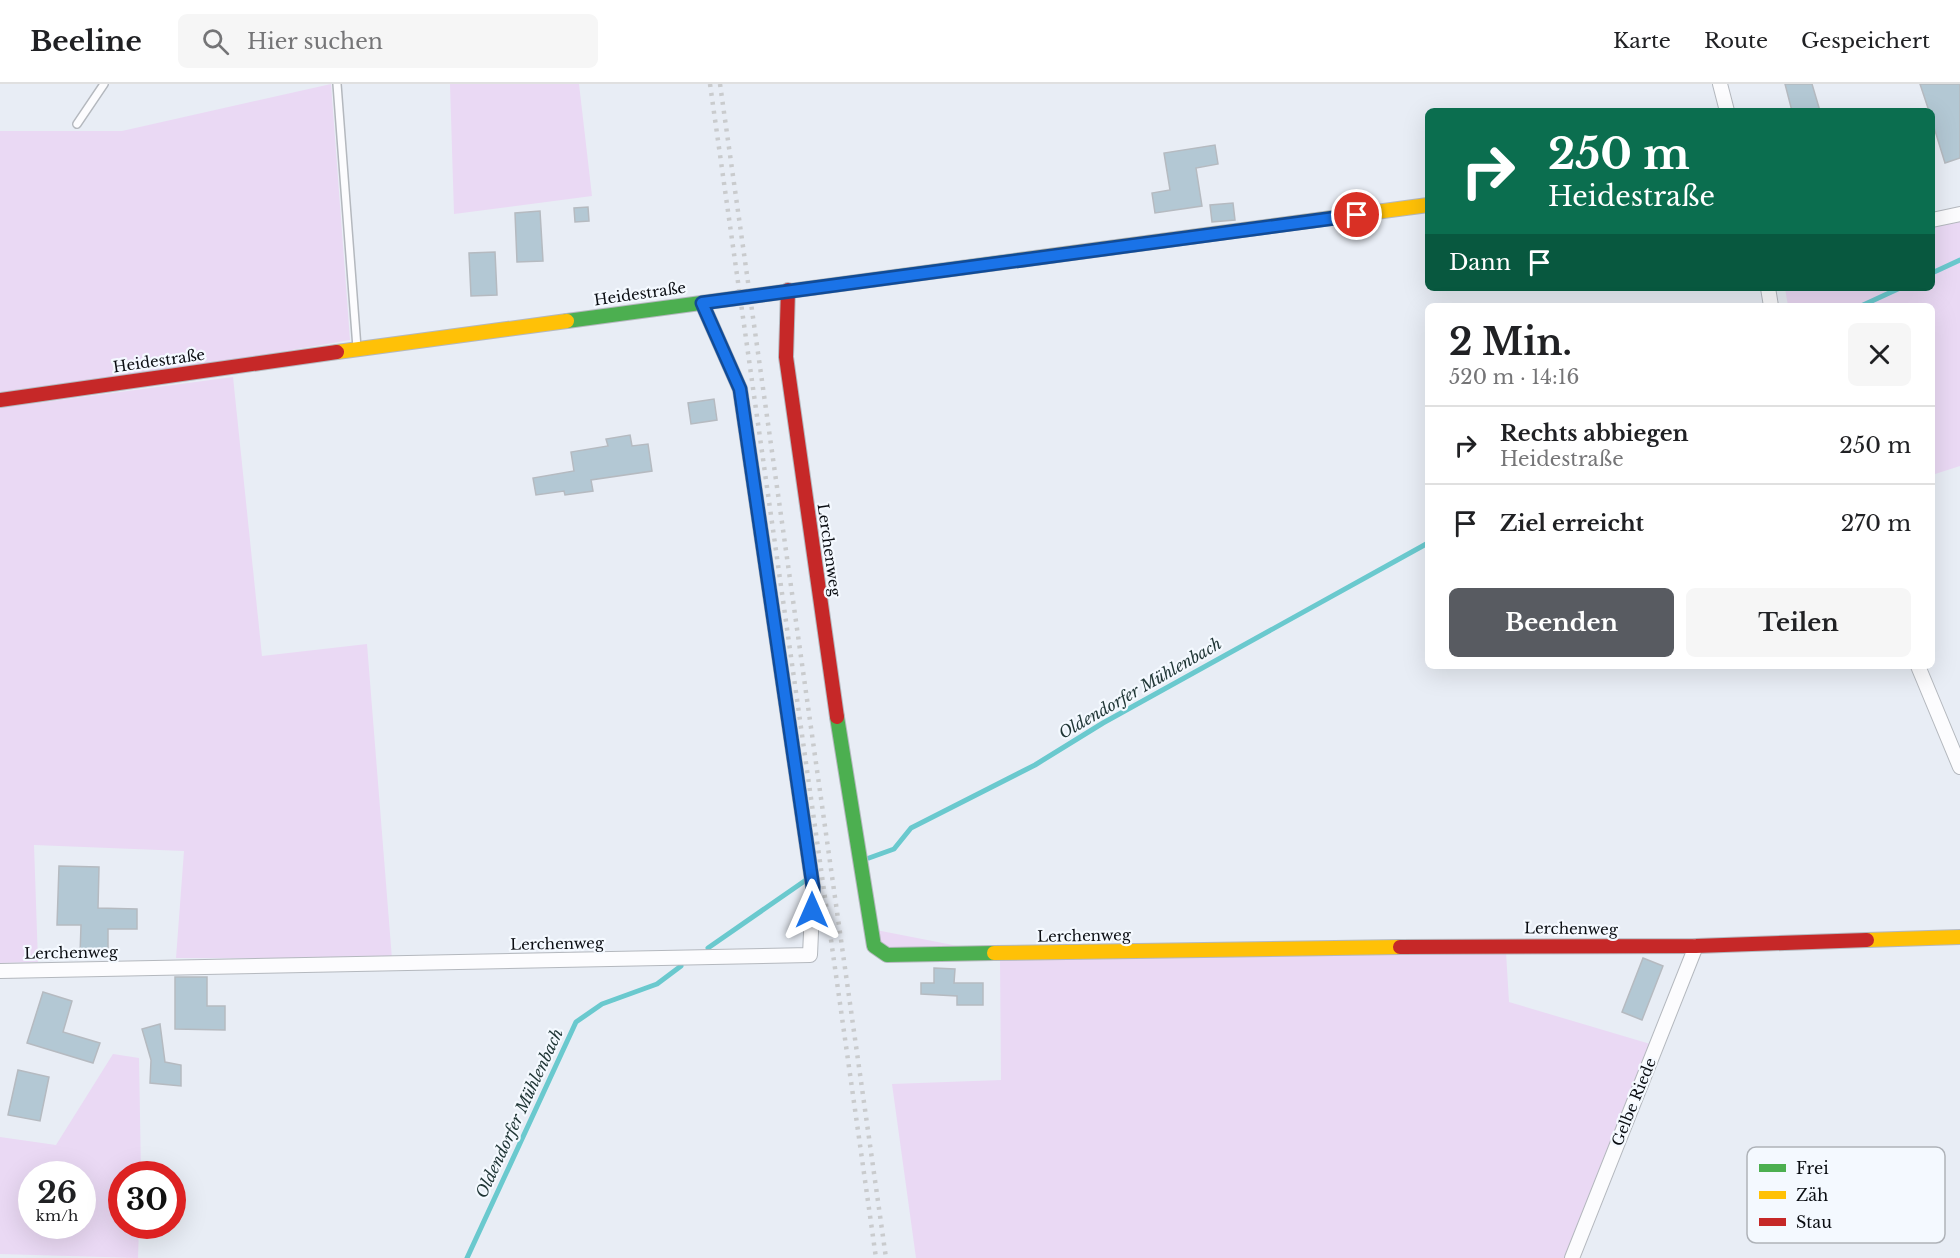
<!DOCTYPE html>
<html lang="de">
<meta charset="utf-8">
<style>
:root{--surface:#fff;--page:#f6f6f6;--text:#202124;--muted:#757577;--line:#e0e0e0;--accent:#585b61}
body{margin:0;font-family:"Libre Baskerville",serif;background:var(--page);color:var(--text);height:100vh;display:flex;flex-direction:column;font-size:22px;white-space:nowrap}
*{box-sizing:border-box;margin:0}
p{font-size:20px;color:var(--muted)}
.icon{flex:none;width:33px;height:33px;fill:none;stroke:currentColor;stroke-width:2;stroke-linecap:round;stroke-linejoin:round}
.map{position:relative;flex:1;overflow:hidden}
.details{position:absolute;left:1425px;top:219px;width:510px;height:366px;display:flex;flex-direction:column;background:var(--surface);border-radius:9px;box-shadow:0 6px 24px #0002}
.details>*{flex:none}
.hud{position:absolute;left:1425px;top:24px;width:510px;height:183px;border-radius:9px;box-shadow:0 6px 24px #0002;background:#0b6e4f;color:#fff;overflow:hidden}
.speed{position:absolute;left:18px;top:1077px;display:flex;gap:12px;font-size:30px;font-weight:700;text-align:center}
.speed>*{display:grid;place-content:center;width:78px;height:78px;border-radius:50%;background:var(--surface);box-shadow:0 6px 24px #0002;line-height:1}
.speed small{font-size:15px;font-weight:400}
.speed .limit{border:9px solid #d22;background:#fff;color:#111}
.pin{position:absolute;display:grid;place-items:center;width:51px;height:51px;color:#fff;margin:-26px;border:3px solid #fff;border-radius:50%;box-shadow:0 2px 6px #0007}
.me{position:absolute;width:66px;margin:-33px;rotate:0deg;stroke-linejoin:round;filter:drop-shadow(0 0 4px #0008)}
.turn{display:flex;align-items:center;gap:21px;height:126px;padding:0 24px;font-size:27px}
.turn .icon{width:78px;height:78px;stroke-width:2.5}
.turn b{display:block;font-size:42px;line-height:51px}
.then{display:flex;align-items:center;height:57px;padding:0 24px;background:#0003;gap:12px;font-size:22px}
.round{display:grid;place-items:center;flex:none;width:63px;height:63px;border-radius:9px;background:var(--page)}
.overview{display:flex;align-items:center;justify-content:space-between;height:102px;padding:0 24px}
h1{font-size:36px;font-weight:700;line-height:45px}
.primary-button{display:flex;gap:12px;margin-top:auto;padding:12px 24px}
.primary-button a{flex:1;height:69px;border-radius:9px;background:var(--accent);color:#fff;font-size:24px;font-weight:700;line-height:69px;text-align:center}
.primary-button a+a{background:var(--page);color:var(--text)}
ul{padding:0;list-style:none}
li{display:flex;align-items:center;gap:18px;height:78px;padding:0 24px;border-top:2px solid var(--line)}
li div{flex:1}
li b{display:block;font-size:22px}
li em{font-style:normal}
header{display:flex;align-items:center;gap:36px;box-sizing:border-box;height:84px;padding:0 30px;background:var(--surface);border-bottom:2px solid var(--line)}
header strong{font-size:28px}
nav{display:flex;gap:33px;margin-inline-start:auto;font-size:21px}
.search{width:420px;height:54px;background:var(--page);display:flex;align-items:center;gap:15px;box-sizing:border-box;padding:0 21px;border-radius:9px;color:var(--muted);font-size:22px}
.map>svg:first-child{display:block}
.green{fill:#ead9f4;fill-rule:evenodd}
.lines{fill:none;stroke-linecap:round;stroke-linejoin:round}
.stream{stroke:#6ac9ce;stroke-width:5}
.building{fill:#b3c8d4;stroke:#b5bac0;stroke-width:1.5}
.lane-casing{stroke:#b4b8be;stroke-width:10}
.street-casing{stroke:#b4b8be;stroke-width:16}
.fast-casing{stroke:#b4b8be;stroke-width:16}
.slow-casing{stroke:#b4b8be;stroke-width:16}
.jam-casing{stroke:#b4b8be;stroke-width:16}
.lane{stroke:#fcfcfe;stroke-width:7}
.street{stroke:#fcfcfe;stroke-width:14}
.fast{stroke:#4caf50;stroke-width:14}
.slow{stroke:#ffc107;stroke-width:14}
.jam{stroke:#c62828;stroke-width:14}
.rail{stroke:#c9cbcd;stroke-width:4.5;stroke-dasharray:3 6;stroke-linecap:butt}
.route-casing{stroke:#114b97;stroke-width:15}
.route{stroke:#1a73e8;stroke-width:10}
.labels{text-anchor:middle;stroke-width:4.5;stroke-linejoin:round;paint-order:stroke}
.street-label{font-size:15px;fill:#0a0d12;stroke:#f4f9ff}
.water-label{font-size:16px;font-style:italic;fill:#1f3535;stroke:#f4f9ff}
.key{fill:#f4f9ff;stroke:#aeb2b8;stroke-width:1.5}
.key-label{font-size:16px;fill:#0a0d12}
</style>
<header>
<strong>Beeline</strong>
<div class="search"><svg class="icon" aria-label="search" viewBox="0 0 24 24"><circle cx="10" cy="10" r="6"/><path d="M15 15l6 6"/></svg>Hier suchen</div>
<nav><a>Karte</a><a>Route</a><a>Gespeichert</a></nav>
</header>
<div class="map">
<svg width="1960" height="1174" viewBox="0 0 1960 1174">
<rect width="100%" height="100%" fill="#e8edf5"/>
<g class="green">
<path d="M331 0 350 256 233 276 0 308V47H122Z"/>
<path d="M450 0H579L592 112 454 130Z"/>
<path d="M1960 134V382L1932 391V222H1788L1785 204H1932V142Z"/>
<path d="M233 293 262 572 367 560 392 875 176 874 184 767 34 761 38 878 0 879V324Z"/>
<path d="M876 846 958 862 890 864 880 857Z"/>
<path d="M1506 868 1509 918 1657 962 1572 1174H916L892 1000 1001 996 1000 874Z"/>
<path d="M113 970 139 974 141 1090H122V1142H139L138 1174 0 1170V1053L56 1061ZM82 1090V1142H32V1090Z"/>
</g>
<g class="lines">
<g class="stream">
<path d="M1932 189 1960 176"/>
<path d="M1861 222 1900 204"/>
<path d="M869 774 894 765 911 744 1035 681 1103 639 1428 459"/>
<path d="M708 864 806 796"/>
<path d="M467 1174 576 938 602 920 657 900 681 882"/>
</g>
</g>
<g class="building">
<path d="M1785 0H1812L1820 27H1792Z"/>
<path d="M1920 0H1960V74L1945 79 1932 37V27H1929Z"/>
<path d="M1215 61 1218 80 1196 84 1202 122 1155 129 1152 109 1170 106 1164 69Z"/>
<path d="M1233 119 1235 136 1212 138 1210 121Z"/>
<path d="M588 123 589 137 575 138 574 124Z"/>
<path d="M540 127 543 177 517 178 515 129Z"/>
<path d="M495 168 497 211 471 212 469 169Z"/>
<path d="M714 315 717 336 691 340 688 319Z"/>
<path d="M630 351 632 362 648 360 652 387 591 396 593 407 565 411 564 407 536 411 533 394 574 387 571 368 608 362 606 355Z"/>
<path d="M59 782 99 783 98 824 137 825V845H108V872L80 871 81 841H57Z"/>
<path d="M1643 874 1663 882 1642 936 1622 928Z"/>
<path d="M934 884 955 885 954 899H983V921H957V912L921 910V899H934Z"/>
<path d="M175 893H207V922H225V946L175 945Z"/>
<path d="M43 908 72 917 63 948 100 959 93 979 27 959Z"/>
<path d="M160 940 165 978 181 981V1002L150 999 151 976 142 945Z"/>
<path d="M18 986 49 993 40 1037 8 1031Z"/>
</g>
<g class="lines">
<g class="lane-casing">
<g id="lane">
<path d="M337 0 357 264"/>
<path d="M77 40 104 0"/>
</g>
</g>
<g class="street-casing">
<g id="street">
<path d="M1720 0 1727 27"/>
<path d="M1932 136 1960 130"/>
<path d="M1768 204 1771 222"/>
<path d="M1918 582 1960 683"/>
<path d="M0 887 810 871 813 803 740 305 702 219"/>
<path d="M1572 1174 1696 862"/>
</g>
</g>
<g class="fast-casing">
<g id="fast">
<path d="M567 237 1020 176"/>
<path d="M837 633 874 862 887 871 994 869"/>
</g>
</g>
<g class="slow-casing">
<g id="slow">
<path d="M1020 176 1428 121"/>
<path d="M337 268 567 237"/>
<path d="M1867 856 1960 853"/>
<path d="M994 869 1400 863"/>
</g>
</g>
<g class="jam-casing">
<g id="jam">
<path d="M788 206 786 273 837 633"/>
<path d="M0 316 337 268"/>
<path d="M1400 863 1696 862 1867 856"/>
</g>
</g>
<use href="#lane" class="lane"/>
<use href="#street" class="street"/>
<use href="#fast" class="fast"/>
<use href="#slow" class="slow"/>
<use href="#jam" class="jam"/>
<g class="rail">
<path d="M710 0 876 1174"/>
<path d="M720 0 886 1174"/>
</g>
</g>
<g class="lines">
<g class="route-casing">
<path id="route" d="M812 826 813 803 740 305 702 219 1357 131"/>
</g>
<use href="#route" class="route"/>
</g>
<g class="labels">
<g class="street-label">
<text transform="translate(640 210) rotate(-8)" y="5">Heidestraße</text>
<text transform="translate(159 277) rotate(-8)" y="5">Heidestraße</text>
<text transform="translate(829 466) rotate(82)" y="5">Lerchenweg</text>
<text transform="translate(1571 845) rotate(1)" y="5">Lerchenweg</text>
<text transform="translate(1084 852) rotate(-1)" y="5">Lerchenweg</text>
<text transform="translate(557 860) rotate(-1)" y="5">Lerchenweg</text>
<text transform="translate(71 869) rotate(-1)" y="5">Lerchenweg</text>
<text transform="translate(1634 1018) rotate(-68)" y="5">Gelbe Riede</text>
</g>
<g class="water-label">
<text transform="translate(1140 604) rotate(-30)" y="6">Oldendorfer Mühlenbach</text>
<text transform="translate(519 1029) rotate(-65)" y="6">Oldendorfer Mühlenbach</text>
</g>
</g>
<rect x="1747" y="1063" width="198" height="96" rx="9" class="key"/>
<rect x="1759" y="1080" width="27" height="8" fill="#4caf50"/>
<rect x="1759" y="1107" width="27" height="8" fill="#ffc107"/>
<rect x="1759" y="1134" width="27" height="8" fill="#c62828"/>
<g class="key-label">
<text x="1796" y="1090">Frei</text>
<text x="1796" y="1117">Zäh</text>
<text x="1796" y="1144">Stau</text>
</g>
</svg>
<div class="speed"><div>26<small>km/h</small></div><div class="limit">30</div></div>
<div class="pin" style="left:1357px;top:131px;background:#d93025"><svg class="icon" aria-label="arrive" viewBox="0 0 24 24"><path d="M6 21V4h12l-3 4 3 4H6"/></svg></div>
<svg class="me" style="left:812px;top:826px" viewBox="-20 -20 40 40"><path d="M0-17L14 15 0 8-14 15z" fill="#1a73e8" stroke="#fff" stroke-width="4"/></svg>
<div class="hud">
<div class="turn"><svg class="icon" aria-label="right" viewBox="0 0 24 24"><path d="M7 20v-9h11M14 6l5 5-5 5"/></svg><div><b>250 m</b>Heidestraße</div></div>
<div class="then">Dann<svg class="icon" aria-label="arrive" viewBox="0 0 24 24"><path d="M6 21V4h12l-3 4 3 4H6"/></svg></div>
</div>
<section class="details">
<div class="overview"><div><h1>2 Min.</h1><p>520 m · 14:16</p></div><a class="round"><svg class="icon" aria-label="close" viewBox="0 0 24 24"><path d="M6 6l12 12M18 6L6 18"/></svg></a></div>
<ul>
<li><svg class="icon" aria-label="right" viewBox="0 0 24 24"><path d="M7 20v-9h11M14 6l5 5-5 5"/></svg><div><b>Rechts abbiegen</b><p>Heidestraße</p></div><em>250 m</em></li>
<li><svg class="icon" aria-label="arrive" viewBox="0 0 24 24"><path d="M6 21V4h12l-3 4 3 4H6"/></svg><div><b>Ziel erreicht</b></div><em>270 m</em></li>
</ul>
<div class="primary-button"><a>Beenden</a><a>Teilen</a></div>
</section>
</div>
